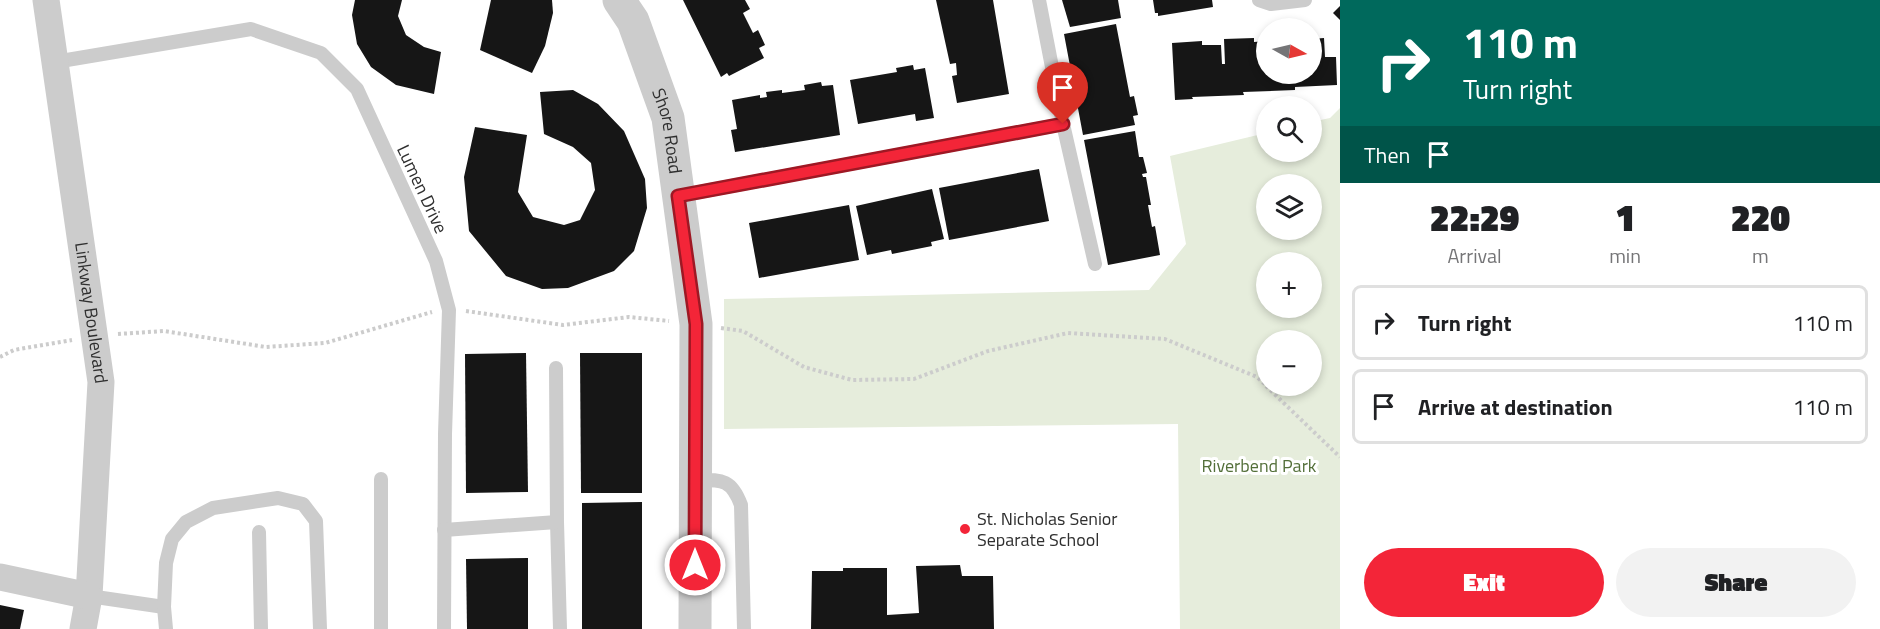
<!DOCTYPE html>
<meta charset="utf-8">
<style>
:root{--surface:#fff;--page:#f2f2f2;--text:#202124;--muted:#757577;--line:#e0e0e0;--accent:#f32538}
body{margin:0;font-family:"Titillium Web",sans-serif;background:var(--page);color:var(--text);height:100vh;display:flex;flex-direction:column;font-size:22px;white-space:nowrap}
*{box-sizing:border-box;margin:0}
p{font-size:20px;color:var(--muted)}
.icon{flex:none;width:33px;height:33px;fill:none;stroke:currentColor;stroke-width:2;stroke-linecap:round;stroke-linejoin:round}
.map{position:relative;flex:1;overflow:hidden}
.panel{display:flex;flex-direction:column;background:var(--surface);width:540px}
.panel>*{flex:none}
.guide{background:#00695c;color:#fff;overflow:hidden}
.needle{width:39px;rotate:98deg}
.controls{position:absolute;left:1256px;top:18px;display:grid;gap:12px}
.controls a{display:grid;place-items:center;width:66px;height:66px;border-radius:50%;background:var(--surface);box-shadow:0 3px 9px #0003;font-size:30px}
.pin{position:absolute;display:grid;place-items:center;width:51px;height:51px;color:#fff;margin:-62px -26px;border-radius:50% 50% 50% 0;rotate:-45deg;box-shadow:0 0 6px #0007}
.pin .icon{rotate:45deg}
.me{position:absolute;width:66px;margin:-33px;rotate:0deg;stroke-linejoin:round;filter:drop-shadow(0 0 4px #0008)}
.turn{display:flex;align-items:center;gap:21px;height:126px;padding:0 24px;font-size:27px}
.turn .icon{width:78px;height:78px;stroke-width:2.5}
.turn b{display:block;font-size:42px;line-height:51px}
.then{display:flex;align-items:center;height:57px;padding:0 24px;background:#0003;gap:12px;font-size:22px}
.eta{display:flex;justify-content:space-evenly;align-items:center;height:102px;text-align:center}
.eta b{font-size:36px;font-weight:800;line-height:42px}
.primary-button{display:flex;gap:12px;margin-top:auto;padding:12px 24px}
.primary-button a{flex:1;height:69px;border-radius:36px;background:var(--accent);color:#fff;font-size:24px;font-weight:800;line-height:69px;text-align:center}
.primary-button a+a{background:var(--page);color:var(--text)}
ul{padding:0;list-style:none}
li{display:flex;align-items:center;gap:18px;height:75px;margin:0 12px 9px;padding:0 12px;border:3px solid var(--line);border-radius:9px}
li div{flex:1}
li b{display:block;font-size:22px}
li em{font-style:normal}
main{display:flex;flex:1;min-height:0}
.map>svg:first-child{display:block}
.green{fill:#e6eddc;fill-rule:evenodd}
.building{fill:#161616}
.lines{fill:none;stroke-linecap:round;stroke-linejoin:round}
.path{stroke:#ccc;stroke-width:4;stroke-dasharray:3 3;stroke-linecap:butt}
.service{stroke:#ccc;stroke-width:14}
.minor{stroke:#ccc;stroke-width:27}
.tertiary{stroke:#ccc;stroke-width:33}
.route-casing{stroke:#9e1824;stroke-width:15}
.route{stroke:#f32538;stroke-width:10}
.poi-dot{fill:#f32538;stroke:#fff;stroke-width:2}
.labels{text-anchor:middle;stroke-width:6;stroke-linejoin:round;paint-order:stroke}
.street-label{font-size:18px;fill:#2f2f2f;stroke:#fff}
.park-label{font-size:18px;fill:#536f39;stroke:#fff}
.poi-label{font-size:18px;fill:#2f2f2f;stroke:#fff;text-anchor:start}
</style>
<main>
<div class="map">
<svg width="1340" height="629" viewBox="0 0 1340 629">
<rect width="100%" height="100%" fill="#fff"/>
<path class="green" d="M1340 108V629H1180L1178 424 724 429V299L1149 290 1186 244 1170 156 1266 133V152H1311V122L1330 118ZM1266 184H1311V230H1266ZM1266 262H1311V308H1266ZM1266 340H1311V386H1266Z"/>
<g class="building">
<path d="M355 0H402L398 16 406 35 424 47 441 52 434 94 396 85 371 67 357 44 352 15Z"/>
<path d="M491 0H552L553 13 545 46 532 73 480 50Z"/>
<path d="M683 0H745L750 9 743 13 753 33 758 30 765 45 759 48 764 58 729 76 727 73 721 77Z"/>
<path d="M936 0H993L1009 94 957 103 952 76 957 75 956 63 950 64Z"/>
<path d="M1062 0H1118L1121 18 1070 27Z"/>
<path d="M1153 0H1212L1213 7 1158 16V13H1155Z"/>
<path d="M1340 6V20L1333 13Z"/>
<path d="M1116 24 1130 97 1134 96 1138 115 1133 116 1135 125 1083 135 1064 34Z"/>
<path d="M1254 38V42L1266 41V74H1311V39L1324 38 1325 57H1336L1337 85 1295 87V90L1243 92 1244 95 1192 97 1193 99 1175 100 1172 43 1202 41V45H1221L1222 64H1225L1224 39Z"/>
<path d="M913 65 914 70 925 68 934 118 916 121 915 114 858 124 850 80 897 72 896 68Z"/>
<path d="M821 82 822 86 833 85 840 135 735 152 731 130 737 129 732 100 760 95V98L767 97 766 92 782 90V93L805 90 804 85Z"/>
<path d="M573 90 598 104 624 131 645 179 647 208 634 251 614 271 568 288 542 289 506 276 469 231 464 177 475 127 527 135 518 192 533 217 564 225 580 220 595 190 591 163 573 147 544 134 540 92Z"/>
<path d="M1135 131 1139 157H1143L1147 173 1142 174 1143 177H1146L1151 205H1148L1152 227 1155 226 1160 255 1108 265 1084 140Z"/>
<path d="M1039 169 1049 221 949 240 939 188Z"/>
<path d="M932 189 944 239 931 242 932 246 892 254 891 250 867 255 856 206Z"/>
<path d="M849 205 859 260 759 278 749 223Z"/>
<path d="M526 353 528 492 466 493 465 354Z"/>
<path d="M580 353H642V493H581Z"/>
<path d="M642 502V629H582V503Z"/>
<path d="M528 558V629H467L466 559Z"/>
<path d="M960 565 962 576H993L994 629H811L812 571H843V568H887V615L919 613 916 566Z"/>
<path d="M0 605 24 610 20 629H0Z"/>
</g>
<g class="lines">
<g class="path">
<path d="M466 311 563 325 629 317 669 321"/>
<path d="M721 328 743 331 804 367 852 380 914 379 988 351 1068 333 1165 339 1257 377 1266 385"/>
<path d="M118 334 164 331 266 347 325 343 432 312"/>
<path d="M0 357 14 350 72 340"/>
<path d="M1266 386 1340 457"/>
</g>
<g class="service">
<path d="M1039 0 1063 124 1095 264"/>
<path d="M1259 0 1271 4 1305 0"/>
<path d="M55 62 251 29 321 53 357 89 436 261 449 310 445 434 444 629"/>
<path d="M678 196 1063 124"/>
<path d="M381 479V629"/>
<path d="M695 480C721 480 731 478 741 505L744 629"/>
<path d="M557 522 560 629"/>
<path d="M444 530 557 522 556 368"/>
<path d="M259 532 261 629"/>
<path d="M89 596 164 607"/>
<path d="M166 629 164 607 166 563 172 539 186 522 213 508 278 498 303 504 316 521 320 629"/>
</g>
<g class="minor">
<path id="s1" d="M46 0 101 382 89 596 83 629"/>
<path d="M0 577 89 596"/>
</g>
<path class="tertiary" id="s2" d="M619 0 633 21 668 118 696 324 695 629"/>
</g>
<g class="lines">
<g class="route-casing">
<path id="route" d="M695 565 696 324 678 196 1063 124"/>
</g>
<use href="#route" class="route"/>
</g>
<circle class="poi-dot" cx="965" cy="529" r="6"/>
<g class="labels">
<g class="street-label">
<text dy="6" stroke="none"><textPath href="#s2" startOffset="141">Shore Road</textPath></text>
<text transform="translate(422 189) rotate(65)" y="6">Lumen Drive</text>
<text dy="6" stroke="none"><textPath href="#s1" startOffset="316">Linkway Boulevard</textPath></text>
</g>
<g class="park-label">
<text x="1259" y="472">Riverbend Park</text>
</g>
<g class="poi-label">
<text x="977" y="525">St. Nicholas Senior<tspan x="977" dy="21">Separate School</tspan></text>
</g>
</g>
</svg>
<div class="controls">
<a><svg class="needle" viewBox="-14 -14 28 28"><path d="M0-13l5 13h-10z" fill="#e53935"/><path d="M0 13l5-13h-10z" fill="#757577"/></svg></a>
<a><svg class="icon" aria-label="search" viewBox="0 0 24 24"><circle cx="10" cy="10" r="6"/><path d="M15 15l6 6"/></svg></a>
<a><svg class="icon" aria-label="layers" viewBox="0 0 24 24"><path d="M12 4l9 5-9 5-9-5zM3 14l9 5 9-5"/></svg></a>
<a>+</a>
<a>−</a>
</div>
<div class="pin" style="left:1063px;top:124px;background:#d93025"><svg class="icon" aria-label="arrive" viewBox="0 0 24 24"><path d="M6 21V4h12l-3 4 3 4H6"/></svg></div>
<svg class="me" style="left:695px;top:565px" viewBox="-20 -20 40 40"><circle r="17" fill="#f32538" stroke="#fff" stroke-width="3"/><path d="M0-11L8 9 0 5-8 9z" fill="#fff"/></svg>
</div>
<section class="panel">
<div class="guide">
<div class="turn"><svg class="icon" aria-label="right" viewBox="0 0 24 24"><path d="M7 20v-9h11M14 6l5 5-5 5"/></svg><div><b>110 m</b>Turn right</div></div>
<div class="then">Then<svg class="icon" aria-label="arrive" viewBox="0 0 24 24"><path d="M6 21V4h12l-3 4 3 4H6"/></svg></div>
</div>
<div class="eta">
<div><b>22:29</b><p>Arrival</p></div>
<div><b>1</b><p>min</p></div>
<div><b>220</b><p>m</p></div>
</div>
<ul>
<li><svg class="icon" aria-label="right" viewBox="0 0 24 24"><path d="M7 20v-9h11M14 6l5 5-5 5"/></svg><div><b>Turn right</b></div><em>110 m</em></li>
<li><svg class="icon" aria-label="arrive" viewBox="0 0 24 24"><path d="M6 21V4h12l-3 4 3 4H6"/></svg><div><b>Arrive at destination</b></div><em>110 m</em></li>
</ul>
<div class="primary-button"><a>Exit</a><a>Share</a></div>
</section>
</main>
